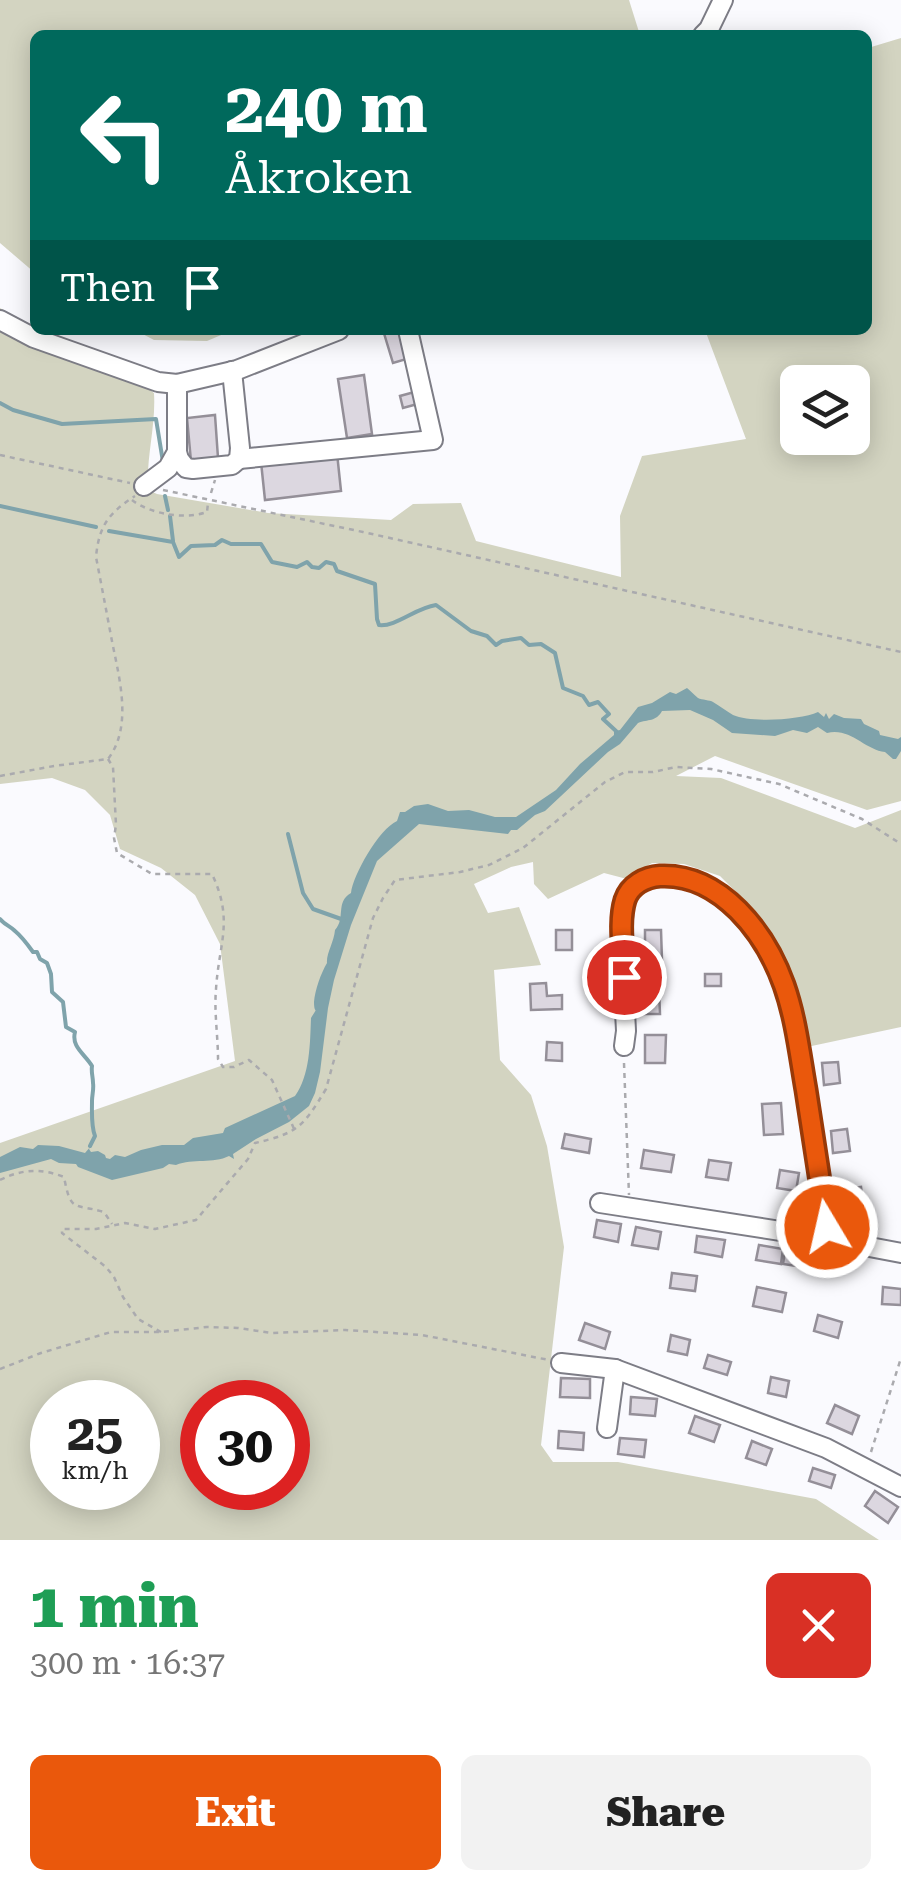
<!DOCTYPE html>
<meta charset="utf-8">
<style>
:root{--surface:#fff;--page:#f2f2f2;--text:#222;--muted:#767676;--accent:#ea580c}
body{margin:0;font-family:"Roboto Serif",serif;background:var(--page);color:var(--text);height:100vh;display:flex;flex-direction:column;font-size:38px;white-space:nowrap}
*{box-sizing:border-box;margin:0}
p{font-size:32px;color:var(--muted)}
.icon{flex:none;width:55px;height:55px;fill:none;stroke:currentColor;stroke-width:2;stroke-linecap:round;stroke-linejoin:round}
.map{position:relative;height:1540px;overflow:hidden}
.details{display:flex;flex-direction:column;background:var(--surface);flex:1}
.details>*{flex:none}
.banner{position:absolute;left:30px;top:30px;width:842px;height:305px;border-radius:15px;box-shadow:0 5px 25px #0003;background:#00695c;color:#fff;overflow:hidden}
.tools{position:absolute;left:780px;top:365px;display:grid;gap:20px}
.tools a{display:grid;place-items:center;width:90px;height:90px;border-radius:15px;background:var(--surface);box-shadow:0 5px 25px #0003;font-size:50px}
.speed{position:absolute;left:30px;top:1380px;display:flex;gap:20px;font-size:50px;font-weight:700;text-align:center}
.speed>*{display:grid;place-content:center;width:130px;height:130px;border-radius:50%;background:var(--surface);box-shadow:0 5px 25px #0003;line-height:1}
.speed small{font-size:25px;font-weight:400}
.speed .limit{border:15px solid #d22;background:#fff;color:#111}
.pin{position:absolute;display:grid;place-items:center;width:85px;height:85px;color:#fff;margin:-42px;border:5px solid #fff;border-radius:50%;box-shadow:0 2px 10px #0007}
.me{position:absolute;width:110px;margin:-55px;rotate:351deg;stroke-linejoin:round;filter:drop-shadow(0 0 8px #0008)}
.turn{display:flex;align-items:center;gap:35px;height:210px;padding:0 30px;font-size:45px}
.turn .icon{width:130px;height:130px;stroke-width:2.5}
.turn b{display:block;font-size:70px;line-height:85px}
.then{display:flex;align-items:center;height:95px;padding:0 30px;background:#0003;gap:20px;font-size:38px}
.round{display:grid;place-items:center;flex:none;width:105px;height:105px;border-radius:15px;background:var(--page)}
.summary{display:flex;align-items:center;justify-content:space-between;height:170px;padding:0 30px}
h1{font-size:60px;font-weight:800;line-height:75px;color:#1e9e55}
.action{display:flex;gap:20px;margin-top:auto;padding:20px 30px}
.action a{flex:1;height:115px;border-radius:15px;background:var(--accent);color:#fff;font-size:40px;font-weight:800;line-height:115px;text-align:center}
.action a+a{background:var(--page);color:var(--text)}
.map>svg:first-child{display:block}
.green{fill:#d3d4c1;fill-rule:evenodd}
.water{fill:#7fa3ab}
.lines{fill:none;stroke-linecap:round;stroke-linejoin:round}
.stream{stroke:#7fa3ab;stroke-width:4}
.building{fill:#dcd7e0;stroke:#948f98;stroke-width:2.5}
.minor-casing{stroke:#7d7d86;stroke-width:22}
.path{stroke:#aaaaae;stroke-width:2.5;stroke-dasharray:5 5;stroke-linecap:butt}
.minor{stroke:#fff;stroke-width:18}
.route-casing{stroke:#983908;stroke-width:25}
.route{stroke:#ea580c;stroke-width:18}
</style>
<div class="map">
<svg width="901" height="1540" viewBox="0 0 901 1540">
<rect width="100%" height="100%" fill="#fafafe"/>
<g class="green">
<path d="M0 0H629L639 32 696 35H35V273L0 243Z"/>
<path d="M901 38V801L867 810 715 756 676 776 721 778 855 828 901 810V1027L807 1047 792 977 758 914 720 876 684 864 652 863 627 879 604 873 548 899 534 884 533 862 511 867 474 884 488 913 519 907 541 965 494 970 500 1060 531 1095 547 1146 564 1247 541 1445 553 1462H618L816 1499 879 1540H0V1143L235 1061 220 944 195 895 161 868 120 849 110 815 85 790 52 778 0 784V308L35 327V330H41L137 380 154 393C156 426 146 457 148 490L157 494 268 513 391 520 413 504 461 503 476 541 621 577 620 516 642 456 746 439 705 330H868V48ZM798 382H852V438H798ZM52 1402H138V1488H52ZM202 1402H288V1488H202Z"/>
<path d="M135 330H233L207 341 154 340Z"/>
</g>
<path class="water" d="M687 688C691 691 694 695 698 698 702 700 710 700 713 702 720 706 726 711 733 715 751 723 801 720 818 712L824 717 826 713 829 719 834 714 844 718 861 719 864 724 879 731 880 735 898 739 901 737V751L896 759H893L885 752C865 750 850 727 827 733L818 727 807 733 793 730 775 736 732 733 713 720 690 710 662 711C656 722 648 719 638 723L620 744 608 752 545 811 535 815 517 830H511L508 834 419 824 377 861 351 925 334 980 328 1008 320 1072 315 1093 309 1106 289 1122 256 1139 233 1154 234 1159 229 1156C213 1164 193 1158 176 1165L169 1164 163 1168 112 1180 78 1167 76 1164 59 1163 51 1159 0 1173V1157L20 1147 33 1149 38 1145 59 1146 85 1153 91 1146 89 1149 91 1152 98 1151 105 1155 106 1158 110 1159 115 1155 125 1157 141 1150 162 1145H184L193 1138 223 1133 225 1128 295 1096C310 1075 310 1044 311 1018 319 1005 314 1016 314 1002 315 990 321 973 327 963 326 954 334 942 335 930 346 918 335 902 351 893 353 875 379 829 397 821L400 812H405L414 806 428 804 448 811 469 810 495 817H516L556 790 580 764 614 735V731L620 730 638 707 652 703 670 692 676 694Z"/>
<g class="lines">
<g class="stream">
<path d="M0 403 13 410 62 424 156 419 163 462"/>
<path d="M165 496 168 510"/>
<path d="M0 506 96 527"/>
<path d="M170 516 173 541"/>
<path d="M109 531 173 542 179 557 191 546 215 545 222 540 231 544H261L272 562 297 567 307 562 312 567 319 568 326 562 334 564 337 571 375 584 377 619 379 625C396 627 415 608 436 605L471 631 487 636 496 645 502 641 521 638 529 645 541 644 555 653 563 688 583 696 589 705 598 702 609 714 603 719 616 731"/>
<path d="M288 834 303 893 313 909 344 920"/>
<path d="M0 919C5 925 10 926 15 931 21 936 28 945 33 952H37L40 959 47 963 51 974 52 992 63 1002 66 1027 75 1032C71 1047 85 1054 92 1066 91 1072 93 1077 93 1083 94 1089 92 1095 92 1101 92 1112 91 1126 95 1136L90 1146"/>
</g>
</g>
<g class="building">
<path d="M383 330H402L410 358 393 363Z"/>
<path d="M364 375 372 434 347 438 338 379Z"/>
<path d="M418 391 421 403 403 408 400 396Z"/>
<path d="M215 415 218 458 191 461 187 418Z"/>
<path d="M337 453 341 491 265 500 261 462Z"/>
<rect x="556" y="930" width="16" height="20"/>
<path d="M645 930H661L662 960 641 961V942H645Z"/>
<rect x="705" y="974" width="16" height="12"/>
<path d="M546 983 547 996 562 995V1009L531 1010 530 984Z"/>
<path d="M644 988H659L660 1014H644Z"/>
<path d="M645 1035H666L665 1063H645Z"/>
<path d="M547 1042 562 1043V1061L546 1060Z"/>
<path d="M838 1062 840 1083 824 1085 822 1063Z"/>
<path d="M781 1103 783 1134 764 1135 762 1104Z"/>
<path d="M847 1129 850 1151 833 1153 831 1131Z"/>
<path d="M565 1134 591 1139 589 1153 562 1148Z"/>
<path d="M644 1150 674 1155 671 1172 641 1168Z"/>
<path d="M709 1160 731 1163 728 1180 706 1177Z"/>
<path d="M780 1170 799 1173 796 1191 777 1188Z"/>
<path d="M861 1187 864 1212 841 1215 838 1190Z"/>
<path d="M597 1220 621 1224 618 1242 594 1237Z"/>
<path d="M636 1227 661 1232 658 1249 632 1245Z"/>
<path d="M697 1236 725 1240 722 1257 695 1252Z"/>
<path d="M759 1245 783 1249 781 1264 756 1260Z"/>
<path d="M785 1251 799 1253 797 1266 783 1264Z"/>
<path d="M672 1273 697 1276 695 1291 670 1288Z"/>
<path d="M757 1287 786 1293 782 1312 753 1306Z"/>
<path d="M883 1287 901 1289V1305L882 1304Z"/>
<path d="M818 1315 842 1322 838 1338 814 1331Z"/>
<path d="M585 1323 610 1332 605 1349 579 1340Z"/>
<path d="M671 1335 690 1340 687 1355 668 1351Z"/>
<path d="M708 1355 731 1362 727 1375 704 1368Z"/>
<path d="M771 1377 789 1381 786 1397 768 1393Z"/>
<path d="M561 1378 590 1379V1398L560 1397Z"/>
<path d="M631 1397 657 1399 655 1416 630 1414Z"/>
<path d="M835 1405 859 1416 852 1434 827 1423Z"/>
<path d="M695 1416 720 1425 714 1442 689 1433Z"/>
<path d="M559 1431 584 1433 583 1450 558 1448Z"/>
<path d="M620 1438 646 1440 644 1457 618 1454Z"/>
<path d="M752 1441 772 1449 766 1465 746 1458Z"/>
<path d="M813 1468 835 1475 831 1488 809 1481Z"/>
<path d="M875 1491 898 1507 888 1523 865 1506Z"/>
</g>
<g class="lines">
<g class="minor-casing">
<g id="minor">
<path d="M703 35 709 29 723 0"/>
<path d="M0 320 34 338 158 382 177 384 237 370 339 330"/>
<path d="M177 384V452L179 459 186 468 193 469 232 465 239 459 240 448 232 371"/>
<path d="M239 459 433 440 408 330"/>
<path d="M144 486 168 468 177 452"/>
<path d="M624 1046 626 1031C625 1004 617 913 628 894 635 882 646 877 659 876 720 871 764 934 784 984 798 1021 802 1064 808 1103 815 1148 824 1193 828 1239"/>
<path d="M600 1203 806 1235 901 1253"/>
<path d="M561 1363 615 1369 826 1448 901 1487"/>
<path d="M607 1428 615 1369"/>
</g>
</g>
<g class="path">
<path d="M0 455 130 483"/>
<path d="M163 490 363 532 901 652"/>
<path d="M211 493 215 480"/>
<path d="M132 500C150 514 185 520 207 512L208 503"/>
<path d="M108 759 113 767 116 825 114 838 117 853 152 874H212C234 921 219 942 216 989 214 1012 218 1036 218 1059L223 1067H234L249 1060 272 1080 295 1131"/>
<path d="M0 776 54 766 108 759C134 725 118 674 111 636 106 609 101 583 96 557 99 525 109 513 135 496"/>
<path d="M624 1063 629 1195"/>
<path d="M0 1180C22 1169 41 1168 64 1177 71 1213 73 1203 104 1212L112 1224"/>
<path d="M161 1332 138 1319 123 1297 114 1277 106 1267 62 1233V1229H96L125 1223 155 1229 196 1220 248 1159 255 1143C298 1133 303 1127 326 1089L373 918 383 898 395 880 460 872 489 865 523 848 605 782 625 772H653L676 767 711 769 779 784 862 819 901 844"/>
<path d="M0 1369 41 1353 111 1332H161L207 1327 238 1328 271 1333 345 1330 422 1335 549 1360"/>
<path d="M871 1452 901 1358"/>
</g>
<use href="#minor" class="minor"/>
</g>
<g class="lines">
<g class="route-casing">
<path id="route" d="M624 977C624 953 618 923 625 900 630 885 645 877 660 876 721 873 766 934 784 985 796 1019 800 1056 806 1090 813 1136 820 1181 827 1227"/>
</g>
<use href="#route" class="route"/>
</g>
</svg>
<div class="tools">
<a><svg class="icon" aria-label="layers" viewBox="0 0 24 24"><path d="M12 4l9 5-9 5-9-5zM3 14l9 5 9-5"/></svg></a>
</div>
<div class="speed"><div>25<small>km/h</small></div><div class="limit">30</div></div>
<div class="pin" style="left:624px;top:977px;background:#d93025"><svg class="icon" aria-label="arrive" viewBox="0 0 24 24"><path d="M6 21V4h12l-3 4 3 4H6"/></svg></div>
<svg class="me" style="left:827px;top:1227px" viewBox="-20 -20 40 40"><circle r="17" fill="#ea580c" stroke="#fff" stroke-width="3"/><path d="M0-11L8 9 0 5-8 9z" fill="#fff"/></svg>
<div class="banner">
<div class="turn"><svg class="icon" aria-label="left" viewBox="0 0 24 24"><path d="M17 20v-9H6M10 6l-5 5 5 5"/></svg><div><b>240 m</b>Åkroken</div></div>
<div class="then">Then<svg class="icon" aria-label="arrive" viewBox="0 0 24 24"><path d="M6 21V4h12l-3 4 3 4H6"/></svg></div>
</div>
</div>
<section class="details">
<div class="summary"><div><h1>1 min</h1><p>300 m · 16:37</p></div><a class="round" style="background:#d93025;color:#fff"><svg class="icon" aria-label="close" viewBox="0 0 24 24"><path d="M6 6l12 12M18 6L6 18"/></svg></a></div>
<div class="action"><a>Exit</a><a>Share</a></div>
</section>
